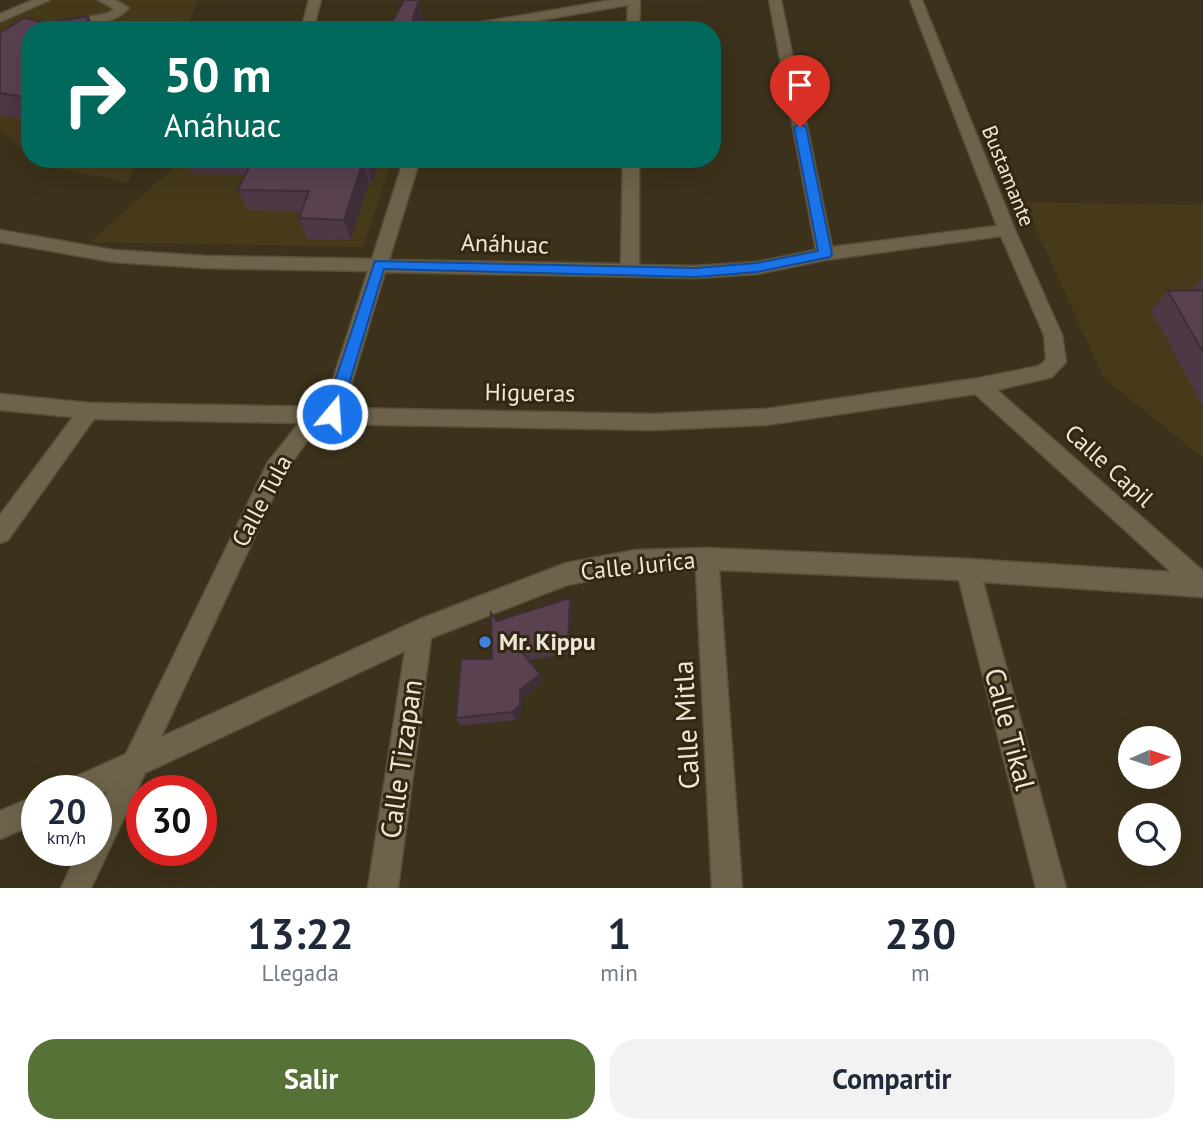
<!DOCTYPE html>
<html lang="es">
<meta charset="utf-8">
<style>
:root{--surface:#fff;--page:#f2f2f3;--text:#1f2937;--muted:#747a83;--accent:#567236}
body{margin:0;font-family:"PT Sans",sans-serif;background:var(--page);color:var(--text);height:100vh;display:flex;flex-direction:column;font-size:26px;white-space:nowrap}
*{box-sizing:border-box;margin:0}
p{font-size:23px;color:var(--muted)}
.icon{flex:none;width:38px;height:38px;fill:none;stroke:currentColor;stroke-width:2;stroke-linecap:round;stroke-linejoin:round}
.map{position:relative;height:888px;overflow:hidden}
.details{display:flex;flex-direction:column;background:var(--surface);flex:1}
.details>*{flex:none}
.guide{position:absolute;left:21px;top:21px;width:700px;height:147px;border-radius:28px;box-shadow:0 7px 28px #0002;background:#00695c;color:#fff;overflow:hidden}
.needle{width:46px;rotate:87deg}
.controls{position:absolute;left:1118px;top:726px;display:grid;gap:14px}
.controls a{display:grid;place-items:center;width:63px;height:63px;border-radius:50%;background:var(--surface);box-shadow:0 7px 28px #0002;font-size:35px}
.speed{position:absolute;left:21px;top:775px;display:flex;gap:14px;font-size:35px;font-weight:700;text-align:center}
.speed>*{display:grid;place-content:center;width:91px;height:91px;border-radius:50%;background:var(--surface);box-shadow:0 7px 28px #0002;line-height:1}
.speed small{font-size:18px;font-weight:400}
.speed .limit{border:10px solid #d22;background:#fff;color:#111}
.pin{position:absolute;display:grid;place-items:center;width:60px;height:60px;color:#fff;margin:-72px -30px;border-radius:50% 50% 50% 0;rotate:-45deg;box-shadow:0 0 7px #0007}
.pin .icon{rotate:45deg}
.me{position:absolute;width:77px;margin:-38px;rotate:18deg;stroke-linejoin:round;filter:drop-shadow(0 0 5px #0008)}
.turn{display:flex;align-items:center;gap:24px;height:147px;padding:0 28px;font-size:32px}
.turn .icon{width:91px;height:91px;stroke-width:2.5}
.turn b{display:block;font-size:49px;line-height:60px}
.eta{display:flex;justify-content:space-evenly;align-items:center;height:119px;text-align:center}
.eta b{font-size:42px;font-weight:600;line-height:49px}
.action{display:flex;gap:14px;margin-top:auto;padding:14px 28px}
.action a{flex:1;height:80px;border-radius:28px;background:var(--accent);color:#fff;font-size:28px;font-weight:600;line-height:80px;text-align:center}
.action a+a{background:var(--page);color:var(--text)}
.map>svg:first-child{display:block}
.built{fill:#473a1b}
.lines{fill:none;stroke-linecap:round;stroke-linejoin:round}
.minor-casing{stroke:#584f3b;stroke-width:3}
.minor{fill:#6e634a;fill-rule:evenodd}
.wall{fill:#4d3845}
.shaded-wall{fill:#3e2e38}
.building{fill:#594150;stroke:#3e2e38;stroke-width:2}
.route{fill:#1a73e8;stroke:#114b97;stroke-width:2}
.shop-dot{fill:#3f7fe0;stroke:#322811;stroke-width:2.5}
.labels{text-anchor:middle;stroke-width:6;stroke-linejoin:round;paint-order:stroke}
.far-street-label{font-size:21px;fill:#eee7d9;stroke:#322811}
.street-label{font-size:24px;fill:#eee7d9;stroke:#322811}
.poi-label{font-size:24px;font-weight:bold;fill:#eee7d9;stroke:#322811;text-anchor:start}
.near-street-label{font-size:28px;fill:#eee7d9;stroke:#322811}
</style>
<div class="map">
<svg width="1203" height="888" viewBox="0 0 1203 888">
<rect width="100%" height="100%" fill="#3c321b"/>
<g class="built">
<path d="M51 0H198L186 30H30V156L0 128V18Z"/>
<path d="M33 159H137L128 183 37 164Z"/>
<path d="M183 159H393L363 247 90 242Z"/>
<path d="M1024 202 1203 205V458L1104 378Z"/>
</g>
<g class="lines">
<g class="minor-casing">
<g id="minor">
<path d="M33 0H50L0 22V14Z"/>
<path d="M98 0H115L129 8C111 29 61 30 34 30L40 26 109 13 114 9Z"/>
<path d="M309 0H321L313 30H301Z"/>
<path d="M612 0H640L639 30H627L628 5 483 30H453L459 26Z"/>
<path d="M769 0H781L832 247 997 226 910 0H922L1015 230 1062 335 1066 362 1052 377 997 390 1203 571V597L983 582 1066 888H1036L959 580 719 570 742 888H712L696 570 636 572 567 585 431 638 398 888H368L405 651 145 773 91 888H61L79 850H96V814L108 790 96 796V791H62L66 781 126 754 268 462 299 423 94 419 8 540 0 543V515L73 417 0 410V394L89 403 324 407 368 271 206 268 113 262 0 242V230L113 250 206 256 372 259 404 159H420L389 260 621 264 623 159H639V265L696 266 757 262 816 250ZM1001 236 1044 335 1046 360 1039 366 979 378 766 409 653 414 344 408 385 272 696 278 757 274 825 260ZM975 394 1171 572 968 559 707 548 636 550 566 563 420 619 161 737 284 474 309 438 332 424 653 430 766 425Z"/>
<path d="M37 795V823L0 839V811Z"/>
</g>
</g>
<use href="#minor" class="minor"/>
</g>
<g class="wall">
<path d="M88 16 95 30H30V121L0 115V33L47 23Z"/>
<path d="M185 159H380L372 182H369L351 240 307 239 299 218 302 211 248 210 238 190 245 175 192 174Z"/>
<path d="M1203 278V406L1151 310 1168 291 1192 290Z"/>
<path d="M570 598 571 608 569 653 529 660 540 674 542 682 522 698V713L515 720 460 726 456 718 492 659 497 621Z"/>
</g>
<g class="shaded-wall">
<path d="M419 0 423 19 419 30H409Z"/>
<path d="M88 16 95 30H86Z"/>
<path d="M30 91V108L23 97Z"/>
<path d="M367 159H380L372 182 366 162Z"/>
<path d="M363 161 369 182 351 240 344 220Z"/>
<path d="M570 598 571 608 569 653 568 644Z"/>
<path d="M540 674 542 682 522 698V713L515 720 512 712 520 690Z"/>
</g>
<g class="building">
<path d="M404 0H419L409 30H412H388Z"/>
<path d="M88 16 86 30H30V91L23 97 0 93V33L24 18 47 23Z"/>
<path d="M253 159H367L366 162 363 161 344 220 299 218 309 191 238 190Z"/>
<path d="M1203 290V352L1168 291Z"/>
<path d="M570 598 568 644 522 652 540 674 520 690V705L512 712 456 718 461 659H492L491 613 497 621Z"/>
</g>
<path class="route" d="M800 124 806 127 832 254 830 257 757 272 696 277 384 269 340 414 338 418H327L324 414 375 261 696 268 757 263 818 251 794 127Z"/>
<circle class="shop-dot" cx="485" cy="642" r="7"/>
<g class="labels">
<g class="far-street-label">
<text transform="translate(1008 176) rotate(68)" y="7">Bustamante</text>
</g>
<g class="street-label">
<text transform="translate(505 244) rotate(2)" y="8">Anáhuac</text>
<text transform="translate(530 393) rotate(1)" y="8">Higueras</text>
<text transform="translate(1109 466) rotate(42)" y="8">Calle Capil</text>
<text transform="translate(262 501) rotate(-62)" y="8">Calle Tula</text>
<text transform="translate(638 566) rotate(-6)" y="8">Calle Jurica</text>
</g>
<g class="poi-label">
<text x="499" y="650">Mr. Kippu</text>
</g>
<g class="near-street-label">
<text transform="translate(686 725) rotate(-93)" y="10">Calle Mitla</text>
<text transform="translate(1010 729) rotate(75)" y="10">Calle Tikal</text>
<text transform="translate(401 759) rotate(-82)" y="10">Calle Tizapan</text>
</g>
</g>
</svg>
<div class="controls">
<a><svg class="needle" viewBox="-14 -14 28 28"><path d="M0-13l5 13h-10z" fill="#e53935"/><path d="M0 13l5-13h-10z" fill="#747a83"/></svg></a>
<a><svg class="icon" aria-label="search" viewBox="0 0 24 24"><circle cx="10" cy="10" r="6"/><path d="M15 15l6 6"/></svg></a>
</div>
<div class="speed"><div>20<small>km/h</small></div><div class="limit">30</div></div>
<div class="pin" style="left:800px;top:127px;background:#d93025"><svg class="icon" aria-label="arrive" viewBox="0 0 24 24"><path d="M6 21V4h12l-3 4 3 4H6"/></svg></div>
<svg class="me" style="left:332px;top:414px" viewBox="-20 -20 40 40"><circle r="17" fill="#1a73e8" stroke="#fff" stroke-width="3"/><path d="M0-11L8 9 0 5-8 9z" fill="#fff"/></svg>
<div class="guide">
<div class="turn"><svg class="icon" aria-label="right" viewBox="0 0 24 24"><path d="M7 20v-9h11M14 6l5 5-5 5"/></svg><div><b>50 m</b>Anáhuac</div></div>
</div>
</div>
<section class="details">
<div class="eta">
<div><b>13:22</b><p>Llegada</p></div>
<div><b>1</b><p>min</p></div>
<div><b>230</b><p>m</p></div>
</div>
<div class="action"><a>Salir</a><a>Compartir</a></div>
</section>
